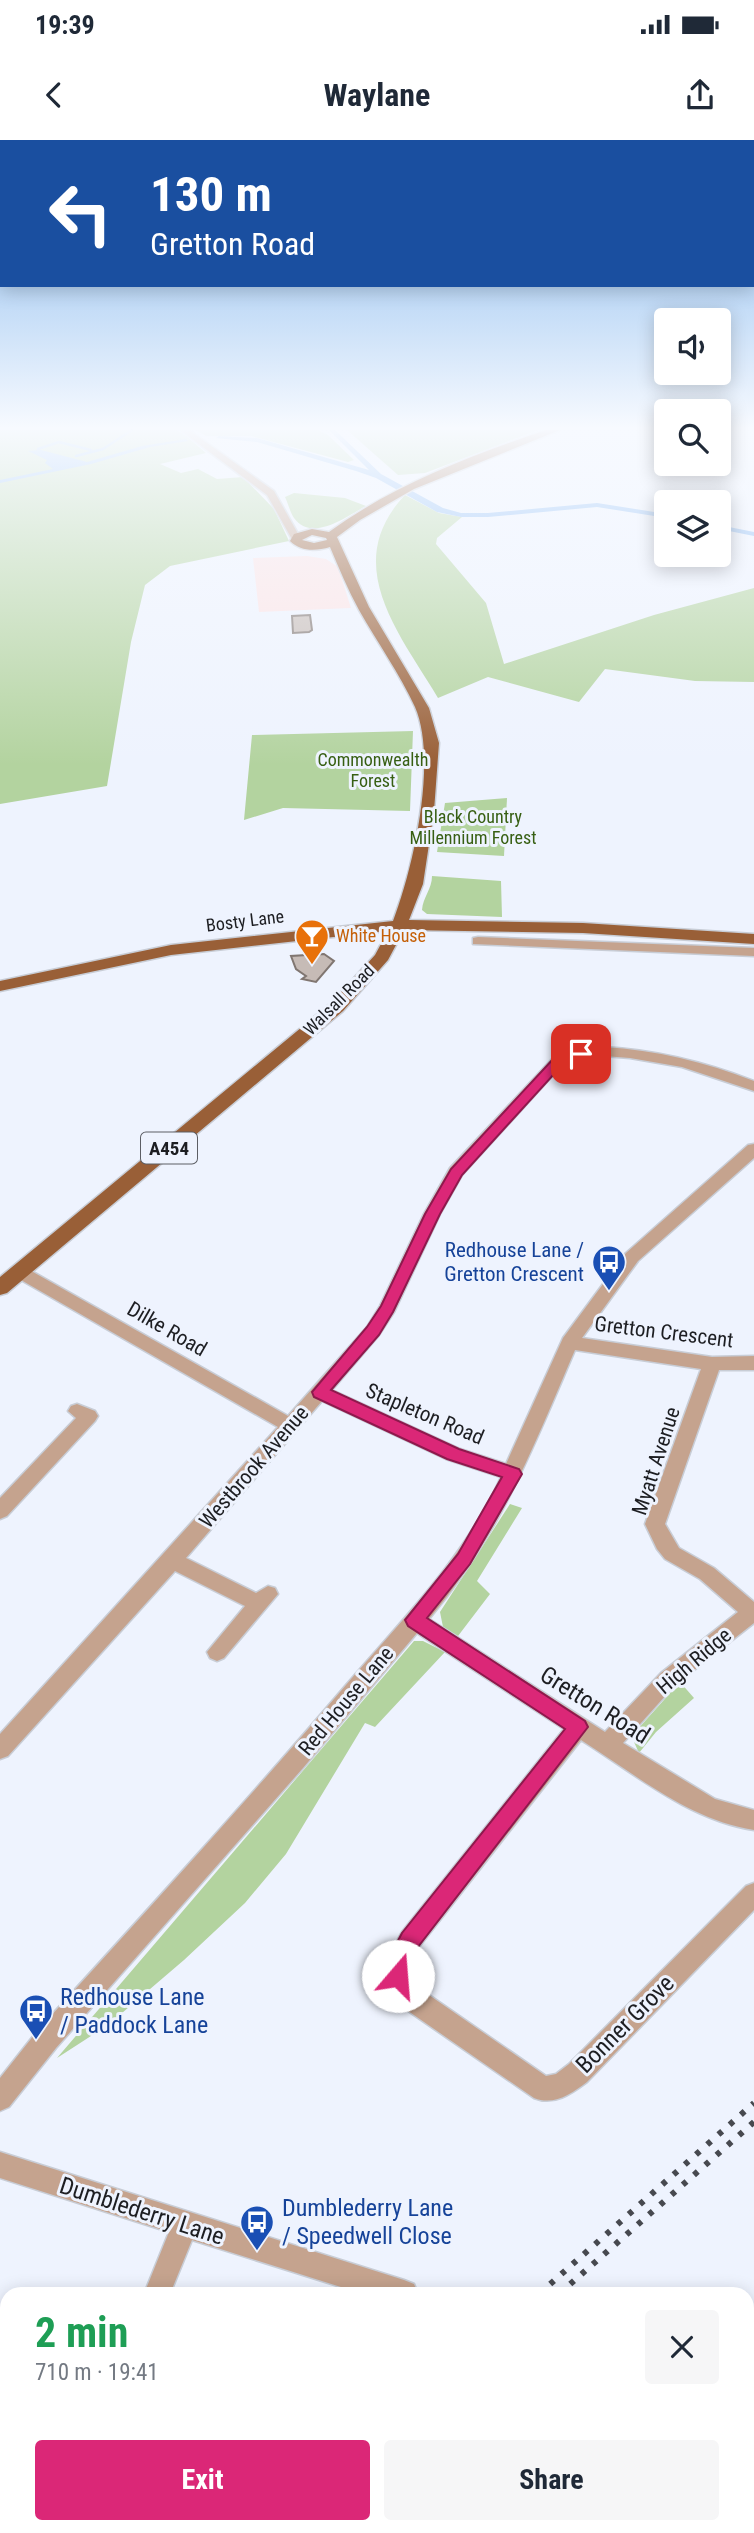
<!DOCTYPE html>
<meta charset="utf-8">
<style>
:root{--surface:#fff;--page:#f6f6f7;--text:#1f2937;--muted:#747a83;--accent:#db2777}
body{margin:0;font-family:"Roboto Condensed",sans-serif;background:var(--page);color:var(--text);height:100vh;display:flex;flex-direction:column;font-size:26px;white-space:nowrap}
*{box-sizing:border-box;margin:0}
p{font-size:23px;color:var(--muted)}
.icon{flex:none;width:38px;height:38px;fill:none;stroke:currentColor;stroke-width:2;stroke-linecap:round;stroke-linejoin:round}
.map{position:relative;flex:1;overflow:hidden}
.side{position:absolute;left:0px;top:2147px;width:754px;height:247px;display:flex;flex-direction:column;background:var(--surface);border-radius:21px 21px 0 0;box-shadow:0 4px 18px #0003}
.side>*{flex:none}
.banner{position:absolute;left:0px;top:0px;width:754px;height:147px;box-shadow:0 4px 18px #0003;background:#1a4fa0;color:#fff;overflow:hidden}
.controls{position:absolute;left:654px;top:168px;display:grid;gap:14px}
.controls a{display:grid;place-items:center;width:77px;height:77px;border-radius:7px;background:var(--surface);box-shadow:0 4px 18px #0003;font-size:35px}
.pin{position:absolute;display:grid;place-items:center;width:60px;height:60px;color:#fff;margin:-30px;border-radius:14px;box-shadow:0 4px 10px #0006}
.me{position:absolute;width:77px;margin:-38px;rotate:18deg;stroke-linejoin:round;filter:drop-shadow(0 0 5px #0008)}
.turn{display:flex;align-items:center;gap:24px;height:147px;padding:0 35px;font-size:32px}
.turn .icon{width:91px;height:91px;stroke-width:2.5}
.turn b{display:block;font-size:49px;line-height:60px}
.round{display:grid;place-items:center;flex:none;width:74px;height:74px;border-radius:7px;background:var(--page)}
.summary{display:flex;align-items:center;justify-content:space-between;height:119px;padding:0 35px}
h1{font-size:42px;font-weight:700;line-height:52px;color:#1e9e55}
.primary-button{display:flex;gap:14px;margin-top:auto;padding:14px 35px}
.primary-button a{flex:1;height:80px;border-radius:7px;background:var(--accent);color:#fff;font-size:28px;font-weight:700;line-height:80px;text-align:center}
.primary-button a+a{background:var(--page);color:var(--text)}
.status{display:flex;justify-content:space-between;align-items:center;height:49px;padding:0 35px;background:var(--surface);direction:ltr}
.status svg{height:19px;fill:currentColor}
header{display:flex;justify-content:space-between;align-items:center;height:91px;padding:0 35px;background:var(--surface);font-size:32px;font-weight:700}
.map>svg:first-child{display:block}
.commercial{fill:#fde2e3}
.green{fill:#b3d39f}
.water{fill:#7cb2f3}
.lines{fill:none;stroke-linecap:round;stroke-linejoin:round}
.stream{stroke:#7cb2f3;stroke-width:2.5}
.canal{fill:#7cb2f3;fill-rule:evenodd}
.building{fill:#c6bbb6;stroke:#807671;stroke-width:2}
.minor-casing{stroke:#c8cdd6;stroke-width:3}
.major-casing{stroke:#c8cdd6;stroke-width:3}
.minor{fill:#c5a38e;fill-rule:evenodd}
.major{fill:#995f37;fill-rule:evenodd}
.rail{stroke:#47494f;stroke-width:6;stroke-dasharray:5 10;stroke-linecap:butt}
.route{fill:#db2777;stroke:#8e194d;stroke-width:2}
.labels{text-anchor:middle;stroke-width:6;stroke-linejoin:round;paint-order:stroke}
.far-park-label{font-size:18px;fill:#375f13;stroke:#eef3fe}
.far-street-label{font-size:18px;fill:#1d1e22;stroke:#eef3fe}
.far-food-label{font-size:18px;fill:#c56008;stroke:#eef3fe;text-anchor:start}
.shield{fill:#eef3fe;stroke:#5c5e64;stroke-width:2}
.shield-label{font-size:19px;font-weight:bold;fill:#1d1e22}
.transit-label{font-size:21px;fill:#164399;stroke:#eef3fe;text-anchor:end}
.street-label{font-size:21px;fill:#1d1e22;stroke:#eef3fe}
.near-street-label{font-size:24px;fill:#1d1e22;stroke:#eef3fe}
.near-transit-label{font-size:24px;fill:#164399;stroke:#eef3fe;text-anchor:start}
</style>
<div class="status"><b>19:39</b><svg viewBox="0 0 49 12"><path d="M0 12V9h3v3zM5 12V6h3v6zM10 12V3h3v9zM15 12V0h3v12zM26 1h20v11H26zM47 4h2v5h-2z"/></svg></div>
<header><svg class="icon" aria-label="back" viewBox="0 0 24 24"><path d="M15 5l-7 7 7 7"/></svg>Waylane<svg class="icon" aria-label="share" viewBox="0 0 24 24"><path d="M12 15V3M7 8l5-5 5 5M5 13v7h14v-7"/></svg></header>
<div class="map">
<svg width="754" height="2393" viewBox="0 0 754 2393">
<rect width="100%" height="100%" fill="#eef3fe"/>
<path class="commercial" d="M307 416 326 419 338 427 351 468 259 472 253 418Z"/>
<g class="green">
<path d="M0 290H175L184 294 206 313 160 324 181 333 198 329 217 339 243 337 274 369 289 401 170 426 145 445 131 502 107 646 0 664Z"/>
<path d="M196 290H318L328 295 354 320 348 322 251 296H206Z"/>
<path d="M347 290H538L425 333 398 335Z"/>
<path d="M294 353 345 358 366 366C347 376 312 403 294 378 290 372 288 363 285 357Z"/>
<path d="M405 355 439 373 462 377 437 398 436 404 486 463 504 524 654 475 754 448V542L695 541 605 529 579 562 488 537 438 558C399 493 340 424 405 355Z"/>
<path d="M413 591 410 671 283 668 244 680 252 595Z"/>
<path d="M507 658 504 716 437 712 445 663Z"/>
<path d="M432 736 501 741 502 777 427 774 422 770C423 757 432 749 432 736Z"/>
<path d="M510 1364 522 1368 477 1441 490 1454 458 1496 443 1487 440 1472Z"/>
<path d="M414 1501H423L445 1512 375 1587 365 1583 286 1714 245 1763 184 1820 108 1885 57 1918Z"/>
<path d="M680 1542 694 1558 656 1592 639 1613 634 1602 637 1590Z"/>
<path d="M139 2387H231L223 2393H131Z"/>
<path d="M308 2387H466L464 2393H300Z"/>
</g>
<path class="water" d="M186 299 188 301 150 307 91 324 0 343V340L53 329 45 323 47 320 28 311 41 310 87 322 142 306Z"/>
<g class="lines">
<g class="stream">
<path d="M38 309 59 302 91 310"/>
<path d="M76 316 103 309 132 290"/>
</g>
<g class="canal">
<path d="M329 290H335L381 334 443 368 461 373H488L597 363 667 374V378L597 367 488 377H461L437 372 376 338 356 331 257 302 216 298 219 296 257 298 369 330Z"/>
<path d="M719 385 754 392V396L719 389Z"/>
</g>
</g>
<g class="building">
<path d="M310 475 312 490 309 492 293 493 292 476Z"/>
<path d="M324 814 334 821 316 842 302 839 306 836 296 829 291 816Z"/>
</g>
<g class="lines">
<g class="minor-casing">
<g id="minor">
<path d="M180 290H189L274 351 301 399 299 401H293L267 355Z"/>
<path d="M478 797 754 808V816L473 804V798Z"/>
<path d="M604 907C656 910 705 922 754 941V951L682 927 630 918 604 916 564 923 462 1035 440 1074 394 1172 379 1195 332 1250 460 1309 506 1324 563 1198 626 1113 748 1005 754 1004V1018L638 1121 582 1198 712 1217 754 1216V1230H719L665 1384 679 1408 714 1428 754 1462V1483L675 1545 623 1603 715 1659 754 1670V1690C689 1680 635 1634 581 1600L418 1808C411 1822 409 1832 416 1846L546 1936 556 1934 569 1924 746 1746 754 1743V1770L587 1942C571 1954 554 1966 534 1958L398 1864C384 1832 385 1822 402 1792L564 1589 417 1493 303 1628 56 1908 9 1967 0 1971V1938L38 1890C142 1776 246 1662 346 1545 402 1480 465 1417 501 1337L446 1319 322 1261 186 1418 256 1453 268 1446 275 1448 278 1454 224 1518 217 1521 210 1518 207 1512 245 1466 175 1431 8 1616 0 1619V1594L278 1287 14 1136 12 1132 14 1128H26L288 1276 367 1187 380 1166 424 1074 450 1028 554 917 580 909ZM575 1210 701 1229 645 1384 657 1409 665 1419 700 1439 738 1472 661 1533 605 1592 429 1479C500 1394 532 1310 575 1210Z"/>
<path d="M77 1264 95 1271 98 1276 95 1281 7 1376 0 1379V1358L76 1278 68 1271 71 1266Z"/>
<path d="M0 2012 404 2140 414 2144 418 2154H363L192 2100 170 2154H144L169 2092 0 2038Z"/>
<path d="M747 2293 754 2296V2324L747 2322Z"/>
<path d="M12 2387H43L40 2393H9Z"/>
</g>
</g>
<g class="major-casing">
<path id="major" d="M546 290H560L414 349 360 380 337 397 369 467 429 568 439 603 434 671 423 744 409 780 583 783 754 794V804L583 793 404 790 388 820 343 871 7 1153 0 1155V1137L331 863 375 815 388 791 171 815 0 851V841L171 805 393 781C413 729 438 620 415 567 400 534 377 502 359 470 348 450 339 428 330 407 316 411 301 412 290 401L294 394 312 389 329 392C395 344 470 316 546 290ZM312 395 326 398 327 400 314 403 302 400Z"/>
</g>
<use href="#minor" class="minor"/>
<use href="#major" class="major"/>
<g class="rail">
<path d="M539 2154 754 1963"/>
<path d="M559 2154 754 1982"/>
<path d="M246 2393 254 2387"/>
<path d="M268 2393 275 2387"/>
</g>
</g>
<linearGradient id="sky" x2="0" y2="1"><stop stop-color="#7db3ec"/><stop offset="0.46" stop-color="#f7faff"/><stop offset="1" stop-color="#f7faff" stop-opacity="0"/></linearGradient>
<rect width="754" height="625" fill="url(#sky)"/>
<path class="route" d="M581 909 586 911V916L564 923 462 1035 440 1074 393 1172 379 1195 331 1250 459 1309 519 1329 522 1334 470 1424 427 1478 585 1581 588 1587 418 1807 409 1823 405 1843 398 1847 390 1843C382 1825 394 1809 402 1793L565 1589 408 1486 405 1480 458 1414 502 1337 447 1319 314 1257 312 1252 367 1187 381 1166 425 1074 451 1029 555 917Z"/>
<defs>
<g id="bar-pin" transform="scale(1.75)"><path d="M0 17L-7.5 6A9.5 9.5 0 1 1 7.5 6Z" fill="#e8710a" stroke="#eef3fe"/><path d="M-6-5H6L.8 .8V4.5H3.5V6h-7V4.5H-.8V.8Z" fill="#fff"/></g>
<g id="bus-pin" transform="scale(1.75)"><path d="M0 17L-7.5 6A9.5 9.5 0 1 1 7.5 6Z" fill="#1a4fb4" stroke="#eef3fe"/><path d="M-5-6H5V4H4V6H2V4H-2V6H-4V4H-5ZM-3.5-4V0h7V-4ZM-3.5 1.2v1.5H-2V1.2ZM2 1.2v1.5H3.5V1.2Z" fill="#fff"/></g>
</defs>
<g fill-rule="evenodd">
<use href="#bar-pin" x="312" y="796"/>
<use href="#bus-pin" x="609" y="1122"/>
<use href="#bus-pin" x="36" y="1871"/>
<use href="#bus-pin" x="257" y="2082"/>
</g>
<g class="labels">
<g class="far-park-label">
<text x="373" y="626">Commonwealth<tspan x="373" dy="21">Forest</tspan></text>
<text x="473" y="683">Black Country<tspan x="473" dy="21">Millennium Forest</tspan></text>
</g>
<g class="far-street-label">
<text transform="translate(245 781) rotate(-7)" y="6">Bosty Lane</text>
<text transform="translate(339 860) rotate(-45)" y="6">Walsall Road</text>
</g>
<g class="far-food-label">
<text x="336" y="802">White House</text>
</g>
<rect class="shield" x="141" y="992.5" width="56" height="31" rx="5"/>
<g class="shield-label">
<text x="169" y="1015">A454</text>
</g>
<g class="transit-label">
<text x="584" y="1117">Redhouse Lane /<tspan x="584" dy="24">Gretton Crescent</tspan></text>
</g>
<g class="street-label">
<text transform="translate(167 1189) rotate(30)" y="7">Dilke Road</text>
<text transform="translate(664 1192) rotate(7)" y="7">Gretton Crescent</text>
<text transform="translate(425 1274) rotate(23)" y="7">Stapleton Road</text>
<text transform="translate(656 1321) rotate(-72)" y="7">Myatt Avenue</text>
<text transform="translate(254 1327) rotate(-49)" y="7">Westbrook Avenue</text>
<text transform="translate(694 1521) rotate(-40)" y="7">High Ridge</text>
<text transform="translate(346 1561) rotate(-50)" y="7">Red House Lane</text>
</g>
<g class="near-street-label">
<text transform="translate(595 1565) rotate(32)" y="8">Gretton Road</text>
<text transform="translate(625 1884) rotate(-45)" y="8">Bonner Grove</text>
<text transform="translate(142 2071) rotate(18)" y="8">Dumblederry Lane</text>
</g>
<g class="near-transit-label">
<text x="60" y="1865">Redhouse Lane<tspan x="60" dy="28">/ Paddock Lane</tspan></text>
<text x="282" y="2076">Dumblederry Lane<tspan x="282" dy="28">/ Speedwell Close</tspan></text>
</g>
</g>
</svg>
<div class="controls">
<a><svg class="icon" aria-label="sound" viewBox="0 0 24 24"><path d="M4 9h4l5-4v14l-5-4H4zM17 9q2 3 0 6"/></svg></a>
<a><svg class="icon" aria-label="search" viewBox="0 0 24 24"><circle cx="10" cy="10" r="6"/><path d="M15 15l6 6"/></svg></a>
<a><svg class="icon" aria-label="layers" viewBox="0 0 24 24"><path d="M12 4l9 5-9 5-9-5zM3 14l9 5 9-5"/></svg></a>
</div>
<div class="pin" style="left:581px;top:914px;background:#d93025"><svg class="icon" aria-label="arrive" viewBox="0 0 24 24"><path d="M6 21V4h12l-3 4 3 4H6"/></svg></div>
<svg class="me" style="left:398px;top:1836px" viewBox="-20 -20 40 40"><circle r="19" fill="#fff"/><path d="M0-13L10 11 0 6-10 11z" fill="#db2777"/></svg>
<div class="banner">
<div class="turn"><svg class="icon" aria-label="left" viewBox="0 0 24 24"><path d="M17 20v-9H6M10 6l-5 5 5 5"/></svg><div><b>130 m</b>Gretton Road</div></div>
</div>
<section class="side">
<div class="summary"><div><h1>2 min</h1><p>710 m · 19:41</p></div><a class="round"><svg class="icon" aria-label="close" viewBox="0 0 24 24"><path d="M6 6l12 12M18 6L6 18"/></svg></a></div>
<div class="primary-button"><a>Exit</a><a>Share</a></div>
</section>
</div>
